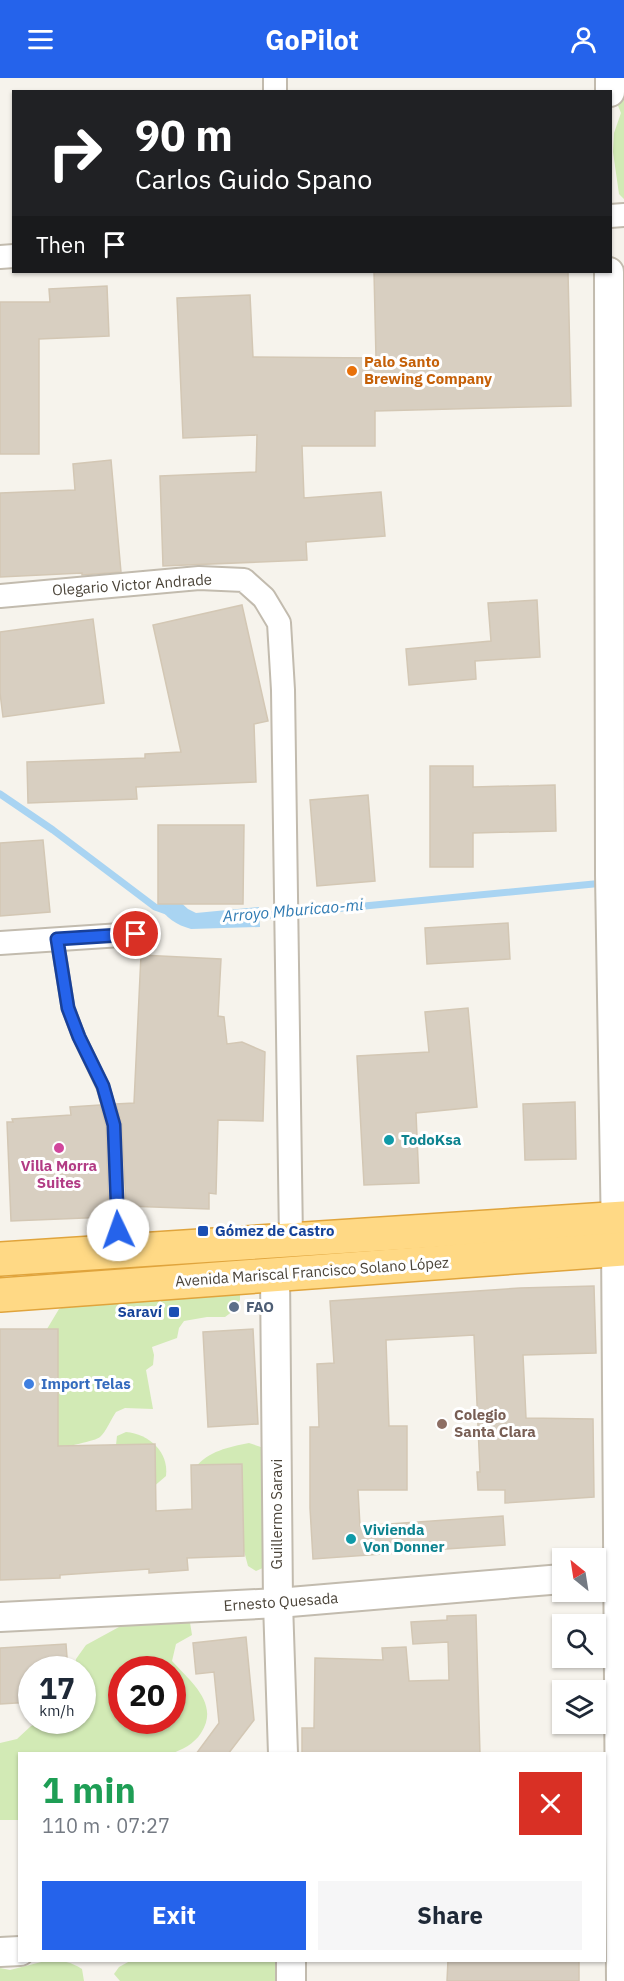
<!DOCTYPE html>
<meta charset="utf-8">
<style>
:root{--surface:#fff;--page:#f6f6f7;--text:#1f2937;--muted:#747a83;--accent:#2563eb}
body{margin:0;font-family:"IBM Plex Sans",sans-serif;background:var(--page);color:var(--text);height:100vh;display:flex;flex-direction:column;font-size:22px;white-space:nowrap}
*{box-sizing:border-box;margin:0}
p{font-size:20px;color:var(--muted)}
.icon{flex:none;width:33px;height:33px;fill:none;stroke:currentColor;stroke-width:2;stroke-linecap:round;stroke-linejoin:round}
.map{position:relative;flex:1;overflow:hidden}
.sheet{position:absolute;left:18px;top:1674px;width:588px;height:210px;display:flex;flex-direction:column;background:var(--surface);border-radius:0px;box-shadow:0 2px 4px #0004}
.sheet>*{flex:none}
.guide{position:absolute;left:12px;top:12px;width:600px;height:183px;border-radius:0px;box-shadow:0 2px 4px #0004;background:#202124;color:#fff;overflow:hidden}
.needle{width:39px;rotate:330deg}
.fabs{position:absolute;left:552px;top:1470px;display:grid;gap:12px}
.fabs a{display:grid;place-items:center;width:54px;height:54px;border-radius:0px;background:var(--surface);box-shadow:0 2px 4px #0004;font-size:30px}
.speed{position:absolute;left:18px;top:1578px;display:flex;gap:12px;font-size:30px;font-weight:700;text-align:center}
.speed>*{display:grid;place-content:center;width:78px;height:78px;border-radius:50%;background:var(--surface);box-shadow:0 2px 4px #0004;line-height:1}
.speed small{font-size:15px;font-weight:400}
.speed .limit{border:9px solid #d22;background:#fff;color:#111}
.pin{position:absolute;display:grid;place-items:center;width:51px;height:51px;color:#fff;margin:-26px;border:3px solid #fff;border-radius:50%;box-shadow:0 2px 6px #0007}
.me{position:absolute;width:66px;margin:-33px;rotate:357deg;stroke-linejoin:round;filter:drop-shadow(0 0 4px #0008)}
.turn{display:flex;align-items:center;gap:21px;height:126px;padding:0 24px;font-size:27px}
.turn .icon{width:78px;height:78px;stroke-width:2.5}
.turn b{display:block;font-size:42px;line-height:51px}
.then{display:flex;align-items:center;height:57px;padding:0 24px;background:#0003;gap:12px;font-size:22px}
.round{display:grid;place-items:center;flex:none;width:63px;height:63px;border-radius:0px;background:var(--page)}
.overview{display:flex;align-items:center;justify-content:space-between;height:102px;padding:0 24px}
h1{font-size:36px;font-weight:700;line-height:45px;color:#1e9e55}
.button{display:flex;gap:12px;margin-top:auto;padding:12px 24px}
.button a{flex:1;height:69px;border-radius:0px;background:var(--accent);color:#fff;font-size:24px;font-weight:700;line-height:69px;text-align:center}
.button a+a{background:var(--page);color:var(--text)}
header{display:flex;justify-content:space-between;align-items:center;height:78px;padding:0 24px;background:var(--accent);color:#fff;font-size:27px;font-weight:700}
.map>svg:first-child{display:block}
.green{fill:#d2eab5;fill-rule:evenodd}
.water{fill:#a9d4f2}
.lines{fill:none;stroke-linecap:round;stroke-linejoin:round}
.stream{stroke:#a9d4f2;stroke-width:7}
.building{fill:#d8cfc1;stroke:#d3c7b4;stroke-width:1.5}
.service-casing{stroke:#c2bbae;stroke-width:15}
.minor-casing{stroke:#c2bbae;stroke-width:26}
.tertiary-casing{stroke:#c2bbae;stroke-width:32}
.trunk-casing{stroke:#e0a43c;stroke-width:36}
.service{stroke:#fff;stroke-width:12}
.minor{stroke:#fff;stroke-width:22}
.tertiary{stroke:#fff;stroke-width:28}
.trunk{stroke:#ffd985;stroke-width:33}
.route-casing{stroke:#184099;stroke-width:15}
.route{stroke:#2563eb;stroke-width:10}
.food-dot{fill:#e8710a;stroke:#fff;stroke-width:2}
.culture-dot{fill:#0f9aa8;stroke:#fff;stroke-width:2}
.hotel-dot{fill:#d1479c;stroke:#fff;stroke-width:2}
.transit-dot{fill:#1a4fb4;stroke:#fff;stroke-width:2}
.service-dot{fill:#5c6f8a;stroke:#fff;stroke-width:2}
.shop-dot{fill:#3f7fe0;stroke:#fff;stroke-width:2}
.education-dot{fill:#8d6e63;stroke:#fff;stroke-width:2}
.labels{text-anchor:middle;stroke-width:6;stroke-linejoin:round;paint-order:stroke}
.food-label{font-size:15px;font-weight:bold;fill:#c56008;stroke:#fff;text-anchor:start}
.street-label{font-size:15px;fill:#4b4439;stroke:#fff}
.culture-label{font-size:15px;font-weight:bold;fill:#0d838f;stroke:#fff;text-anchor:start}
.hotel-label{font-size:15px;font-weight:bold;fill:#b23c85;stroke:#fff}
.transit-label{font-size:15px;font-weight:bold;fill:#164399;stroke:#fff;text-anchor:start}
.service-label{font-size:15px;font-weight:bold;fill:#4e5e75;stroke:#fff;text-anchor:start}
.shop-label{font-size:15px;font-weight:bold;fill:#366cbe;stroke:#fff;text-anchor:start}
.education-label{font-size:15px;font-weight:bold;fill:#785e54;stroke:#fff;text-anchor:start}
.water-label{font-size:16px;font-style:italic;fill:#2e7ab2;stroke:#fff}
</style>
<header><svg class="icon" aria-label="menu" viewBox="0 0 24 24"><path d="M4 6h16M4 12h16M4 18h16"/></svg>GoPilot<svg class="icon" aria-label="person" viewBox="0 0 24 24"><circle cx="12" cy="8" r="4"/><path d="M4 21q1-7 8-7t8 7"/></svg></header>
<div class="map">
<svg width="624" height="1903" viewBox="0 0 624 1903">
<rect width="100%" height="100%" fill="#f6f3ec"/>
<g class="green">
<path d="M624 0V121L619 116 613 74 614 55 621 35 617 25Z"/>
<path d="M240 1212V1222L233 1233 225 1239H207L184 1243 179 1250 177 1260 152 1269 154 1277 153 1287 146 1292 153 1331 125 1330 116 1334C111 1341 106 1354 100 1359 96 1363 64 1369 56 1370L44 1256 59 1231 68 1227Z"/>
<path d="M126 1354C149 1356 169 1374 166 1398L152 1410 116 1367 117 1358Z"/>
<path d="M249 1365 267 1371 265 1489 256 1493 248 1488 241 1462 195 1390C208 1373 229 1369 249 1365Z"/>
<path d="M189 1538 192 1557 176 1566 172 1583C191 1604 220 1626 201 1655 194 1666 182 1672 170 1676H20L19 1742H0V1665L17 1661 31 1648 41 1643 82 1642V1592L75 1591 76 1581 86 1567 119 1549 136 1543ZM122 1592H172V1642H122Z"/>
<path d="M49 1882C62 1882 71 1884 82 1891L84 1903H0V1890L10 1892Z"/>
<path d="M278 1882 286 1903H120L114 1896 119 1889 130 1883Z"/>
</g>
<path class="water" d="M178 822 188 831 196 835 259 829 260 849 191 851C177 847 165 840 158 826Z"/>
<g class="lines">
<g class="stream">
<path d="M0 716 53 752 155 829 169 834"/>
<path d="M250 839 604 805"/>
</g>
</g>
<g class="building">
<path d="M374 194H568L571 328 375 333V368H302L304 420 381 414 385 458 306 464 307 482 163 488 160 398 256 394 257 357 183 360 177 220 250 217 253 279 376 280Z"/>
<path d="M107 208 109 258 39 261V376H0V224H50L49 211Z"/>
<path d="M111 382 121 494 82 497V495L0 499V415L75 412 73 386Z"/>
<path d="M537 522 540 579 475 583 476 601 409 607 406 571 491 563 488 525Z"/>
<path d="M242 527 268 643 254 646 256 704 136 709 137 721 28 725 27 684 145 680V676L181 674 153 547Z"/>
<path d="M93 541 104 625 3 639 0 615V554Z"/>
<path d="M430 688H473V709L555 707 556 753 473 755V789H430Z"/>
<path d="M368 717 375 803 317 808 310 722Z"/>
<path d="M158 747H244L243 826H158Z"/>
<path d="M43 762 50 834 0 838V765Z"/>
<path d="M508 845 510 881 427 886 425 850Z"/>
<path d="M141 877 221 881 218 938 224 939 227 966 242 964 265 974 263 1043 218 1042 216 1116 209 1115V1131L126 1128 122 1047 116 1026 134 1025Z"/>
<path d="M468 930 477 1029 416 1035 419 1105 364 1107 357 978 429 974 425 934Z"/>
<path d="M575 1024 576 1081 525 1082 523 1026Z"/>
<path d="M100 1027 106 1048 109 1139 11 1143 7 1044H13L12 1041 71 1037 70 1029Z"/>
<path d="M594 1208 596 1275 523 1277 526 1340 593 1341 594 1419 505 1425V1412H478L477 1394H480L474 1257 386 1262 389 1348H407V1412H358L360 1448 503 1438 505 1467 431 1472V1476H411V1474L313 1481 310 1430V1349H319L317 1286 334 1285 330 1223 520 1210Z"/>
<path d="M0 1251H58V1368L155 1366 156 1433 192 1431 191 1387 242 1386 244 1478 187 1480 188 1492 149 1495V1491L60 1497V1500L0 1502Z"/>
<path d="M253 1251 258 1346 208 1349 203 1254Z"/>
<path d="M476 1537 480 1676H302V1650H314L315 1580 383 1582 382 1570 406 1569 409 1603 449 1602 448 1564 413 1566 411 1544 447 1542V1538Z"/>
<path d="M246 1559 254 1642 228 1676H196L219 1645 214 1594 196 1596 193 1565Z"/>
<path d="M66 1566 68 1592H32V1624L0 1626V1570Z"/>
<path d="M448 1882H579V1903H447Z"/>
</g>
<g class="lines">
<g class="service-casing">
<path id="service" d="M57 861 68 930 79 959 103 1009 114 1047 119 1171"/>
</g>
<g class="minor-casing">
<g id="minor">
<path d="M275 14V0"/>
<path d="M610 138 624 137"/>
<path d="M0 179 14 178"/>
<path d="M0 518 199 500 244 502 264 520 279 545 283 612 291 1162"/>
<path d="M0 865 136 856"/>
</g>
</g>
<g class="tertiary-casing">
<g id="tertiary">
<path d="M610 14V0"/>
<path d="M609 194 610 797 616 1160 621 1903"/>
<path d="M275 1196 278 1525 283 1676"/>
<path d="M0 1539 278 1525 562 1501"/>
<path d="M0 1874 20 1873"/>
<path d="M291 1882V1903"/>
</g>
</g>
<g class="trunk-casing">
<g id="trunk">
<path d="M0 1181 624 1140"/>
<path d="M0 1217 624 1171"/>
</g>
</g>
<use href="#service" class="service"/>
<use href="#minor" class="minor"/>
<use href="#tertiary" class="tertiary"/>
<use href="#trunk" class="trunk"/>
</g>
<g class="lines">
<g class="route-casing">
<path id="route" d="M118 1152 114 1047 103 1008 79 959 68 930 57 861 136 856"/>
</g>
<use href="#route" class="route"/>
</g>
<circle class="food-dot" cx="352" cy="293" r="6"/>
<g class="culture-dot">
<circle cx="389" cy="1062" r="6"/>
<circle cx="351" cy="1461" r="6"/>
</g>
<circle class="hotel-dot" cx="59" cy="1070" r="6"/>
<g class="transit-dot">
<rect x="197" y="1147" width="12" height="12" rx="3"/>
<rect x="168" y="1228" width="12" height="12" rx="3"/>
</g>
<circle class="service-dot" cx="234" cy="1229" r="6"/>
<circle class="shop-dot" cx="29" cy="1306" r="6"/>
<circle class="education-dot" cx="442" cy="1346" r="6"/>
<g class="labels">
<g class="food-label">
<text x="364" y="289">Palo Santo<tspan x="364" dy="17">Brewing Company</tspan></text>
</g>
<g class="street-label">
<text transform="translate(132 507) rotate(-4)" y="5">Olegario Victor Andrade</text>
<text transform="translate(312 1194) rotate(-4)" y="5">Avenida Mariscal Francisco Solano López</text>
<text transform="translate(277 1436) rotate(-90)" y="5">Guillermo Saravi</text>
<text transform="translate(281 1524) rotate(-4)" y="5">Ernesto Quesada</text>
</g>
<g class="culture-label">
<text x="401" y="1067">TodoKsa</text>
<text x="363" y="1457">Vivienda<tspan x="363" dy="17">Von Donner</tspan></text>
</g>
<g class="hotel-label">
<text x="59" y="1093">Villa Morra<tspan x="59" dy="17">Suites</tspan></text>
</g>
<g class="transit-label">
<text x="215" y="1158">Gómez de Castro</text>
<text x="162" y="1239" text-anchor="end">Saraví</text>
</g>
<g class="service-label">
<text x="246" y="1234">FAO</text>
</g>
<g class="shop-label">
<text x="41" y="1311">Import Telas</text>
</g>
<g class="education-label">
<text x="454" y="1342">Colegio<tspan x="454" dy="17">Santa Clara</tspan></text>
</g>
<g class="water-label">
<text transform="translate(293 832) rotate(-5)" y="6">Arroyo Mburicao-mi</text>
</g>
</g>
</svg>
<div class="fabs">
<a><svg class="needle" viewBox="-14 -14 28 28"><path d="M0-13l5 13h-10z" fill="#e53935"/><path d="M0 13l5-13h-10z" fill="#747a83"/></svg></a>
<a><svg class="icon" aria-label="search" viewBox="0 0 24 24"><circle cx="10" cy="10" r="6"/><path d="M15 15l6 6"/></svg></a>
<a><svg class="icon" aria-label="layers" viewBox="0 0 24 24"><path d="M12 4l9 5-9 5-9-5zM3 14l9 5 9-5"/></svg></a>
</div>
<div class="speed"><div>17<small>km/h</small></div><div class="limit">20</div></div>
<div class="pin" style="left:136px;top:856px;background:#d93025"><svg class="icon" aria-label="arrive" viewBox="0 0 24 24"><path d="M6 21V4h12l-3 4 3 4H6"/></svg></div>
<svg class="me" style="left:118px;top:1152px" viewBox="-20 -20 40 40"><circle r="19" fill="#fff"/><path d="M0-13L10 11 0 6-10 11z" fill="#2563eb"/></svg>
<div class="guide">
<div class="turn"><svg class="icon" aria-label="right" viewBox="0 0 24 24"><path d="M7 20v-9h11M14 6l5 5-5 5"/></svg><div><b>90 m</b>Carlos Guido Spano</div></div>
<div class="then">Then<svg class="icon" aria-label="arrive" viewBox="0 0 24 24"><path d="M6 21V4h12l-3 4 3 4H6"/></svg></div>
</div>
<section class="sheet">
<div class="overview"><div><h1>1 min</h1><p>110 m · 07:27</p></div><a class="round" style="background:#d93025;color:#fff"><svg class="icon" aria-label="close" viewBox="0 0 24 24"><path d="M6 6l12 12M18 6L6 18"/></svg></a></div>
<div class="button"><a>Exit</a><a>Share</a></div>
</section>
</div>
